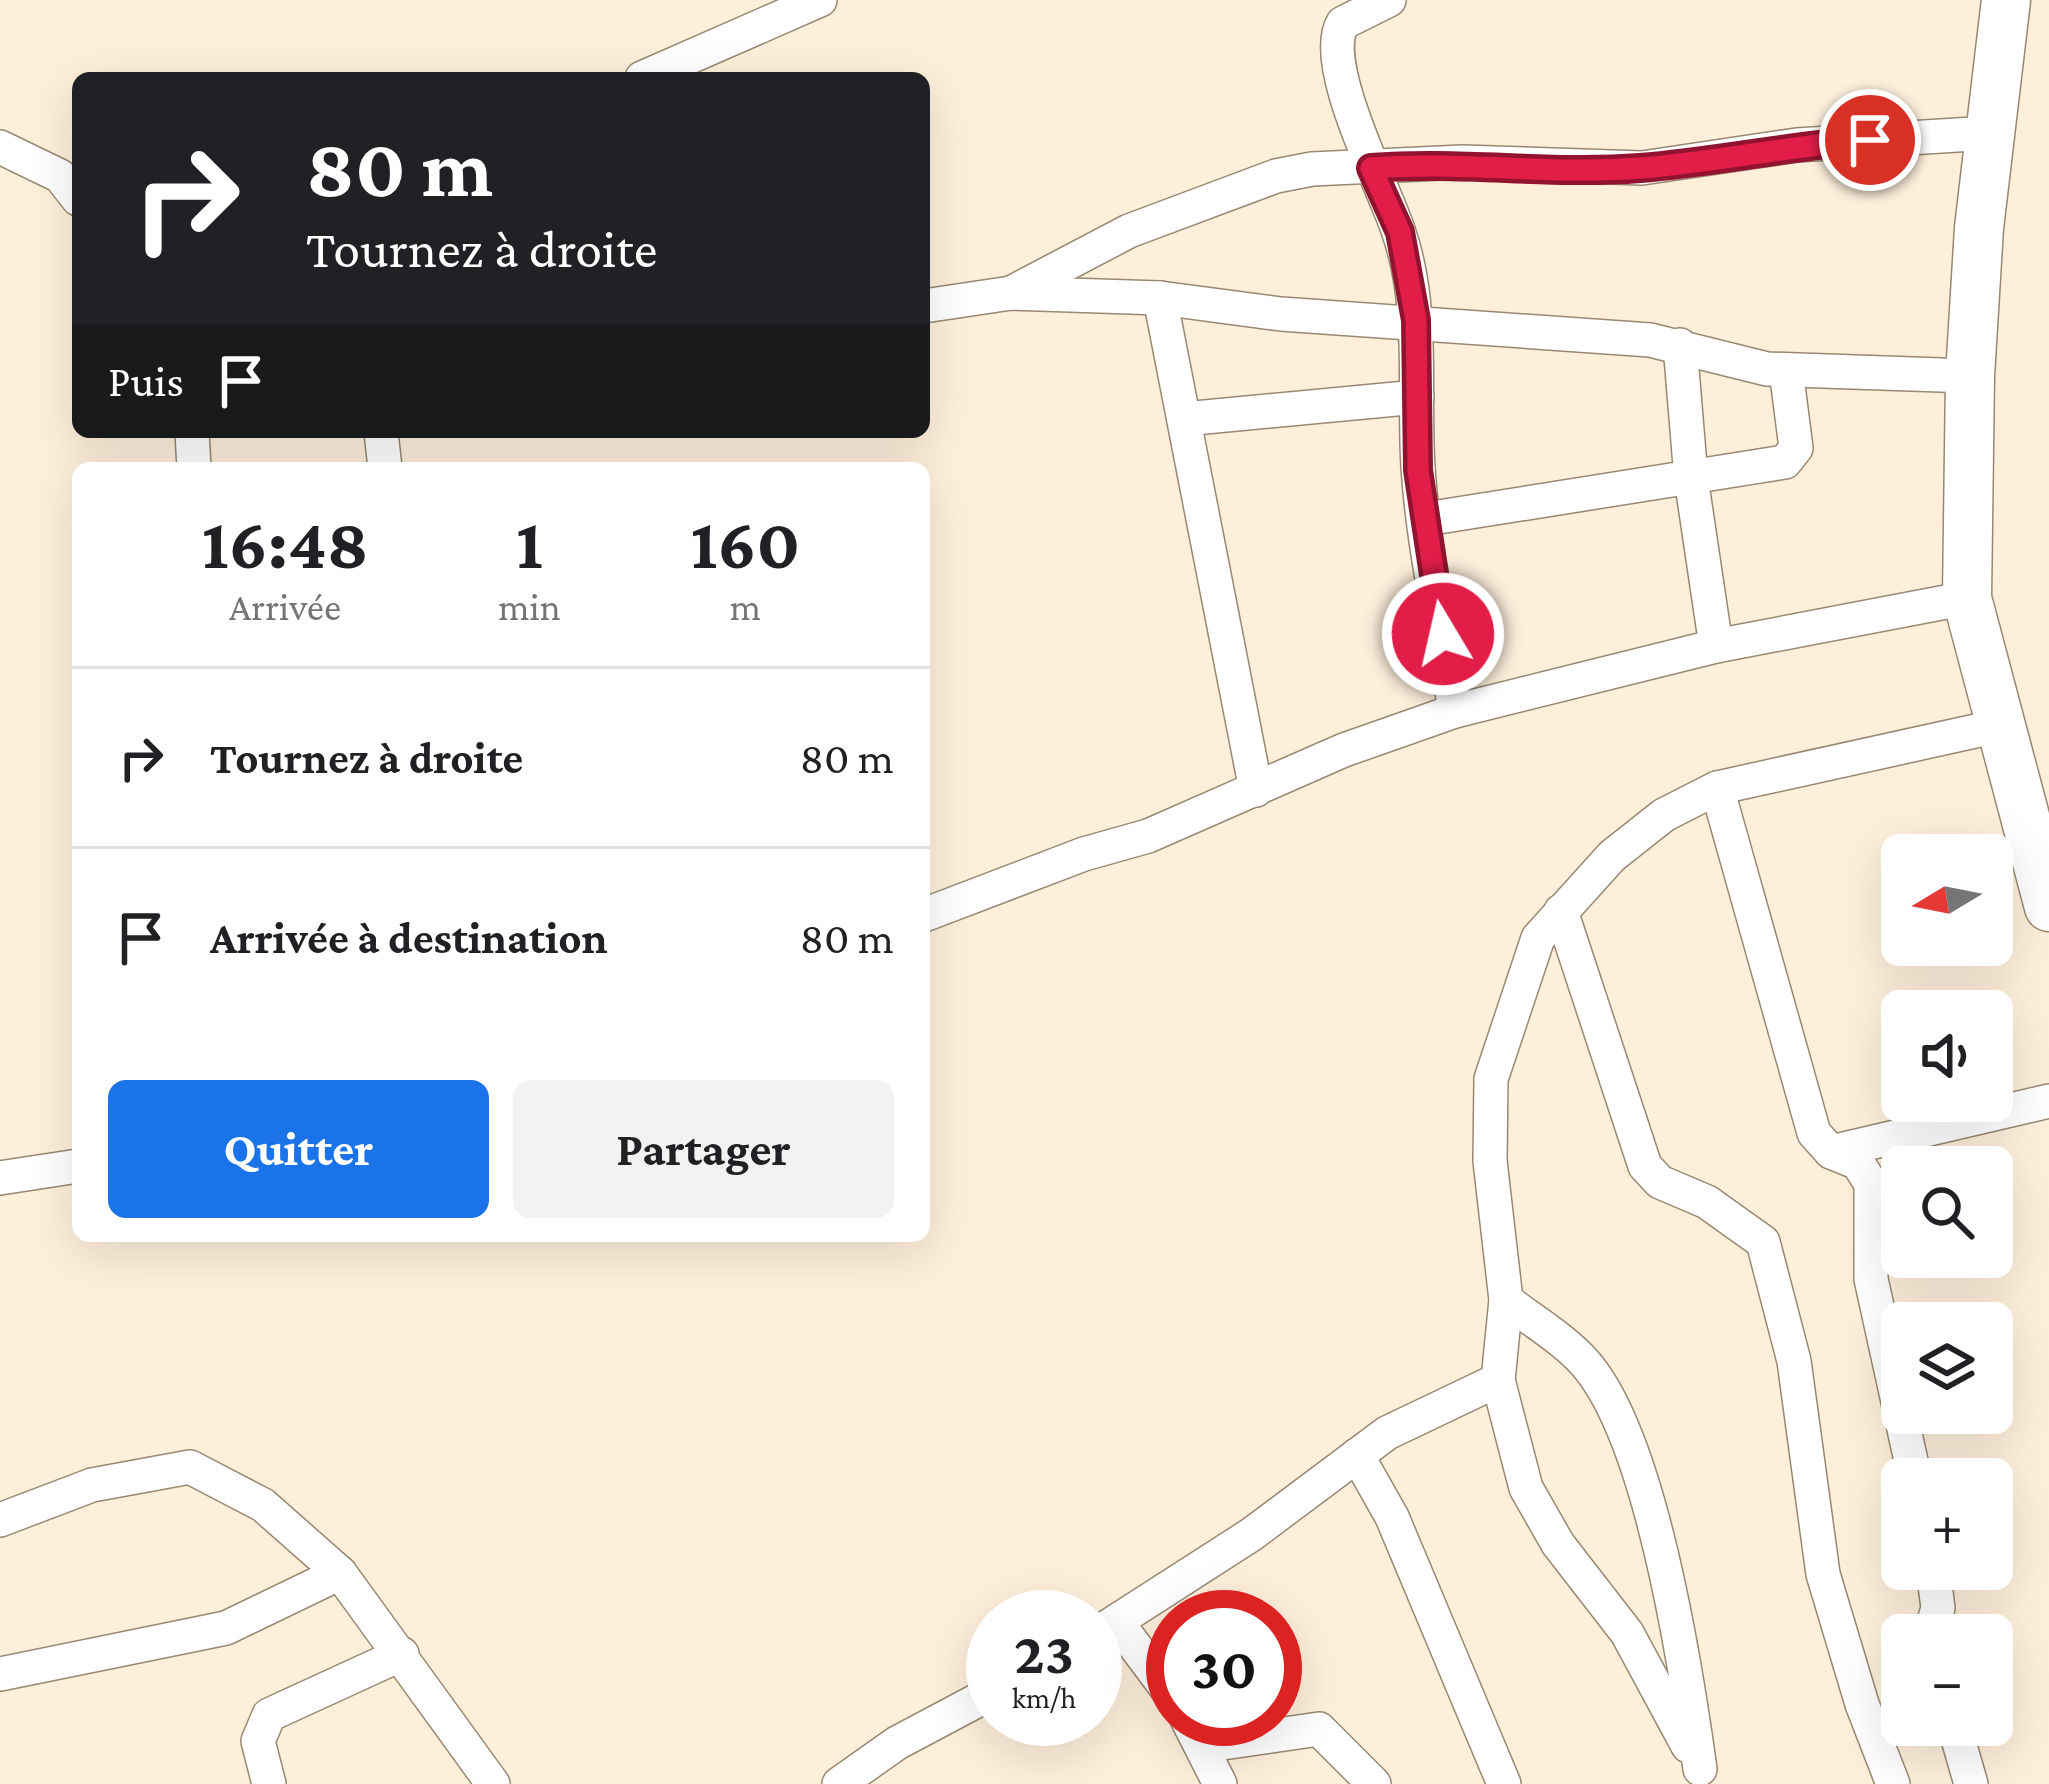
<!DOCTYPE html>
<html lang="fr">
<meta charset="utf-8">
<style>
:root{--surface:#fff;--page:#f2f2f2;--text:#202124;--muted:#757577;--line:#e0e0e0;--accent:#1a73e8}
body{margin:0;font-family:"Crimson Pro",serif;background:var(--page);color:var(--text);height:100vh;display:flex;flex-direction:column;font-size:45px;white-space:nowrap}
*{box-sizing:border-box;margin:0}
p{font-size:39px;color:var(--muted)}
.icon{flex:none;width:66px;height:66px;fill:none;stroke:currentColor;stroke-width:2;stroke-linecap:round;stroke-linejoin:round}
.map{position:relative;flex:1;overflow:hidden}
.details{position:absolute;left:72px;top:462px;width:858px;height:780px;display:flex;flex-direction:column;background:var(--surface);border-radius:18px;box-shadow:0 12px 48px #0002}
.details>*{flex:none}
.top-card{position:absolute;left:72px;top:72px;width:858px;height:366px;border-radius:18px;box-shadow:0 12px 48px #0002;background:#202124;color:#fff;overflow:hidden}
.needle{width:78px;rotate:260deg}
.buttons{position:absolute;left:1881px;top:834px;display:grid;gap:24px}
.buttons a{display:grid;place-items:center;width:132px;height:132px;border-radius:18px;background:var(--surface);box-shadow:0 12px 48px #0002;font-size:60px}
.speed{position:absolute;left:966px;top:1590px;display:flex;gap:24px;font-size:60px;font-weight:700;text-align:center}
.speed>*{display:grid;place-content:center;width:156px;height:156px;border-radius:50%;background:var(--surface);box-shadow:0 12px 48px #0002;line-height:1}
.speed small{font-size:30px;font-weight:400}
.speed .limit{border:18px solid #d22;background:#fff;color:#111}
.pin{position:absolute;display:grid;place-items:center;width:102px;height:102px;color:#fff;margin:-51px;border:6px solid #fff;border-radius:50%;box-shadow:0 3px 12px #0007}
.me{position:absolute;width:132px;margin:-66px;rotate:351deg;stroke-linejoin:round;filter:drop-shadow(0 0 9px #0008)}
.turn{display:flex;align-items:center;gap:42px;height:252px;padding:0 36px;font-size:54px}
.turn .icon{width:156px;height:156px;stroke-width:2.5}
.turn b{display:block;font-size:84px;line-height:102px}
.then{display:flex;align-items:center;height:114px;padding:0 36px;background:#0003;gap:24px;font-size:45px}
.eta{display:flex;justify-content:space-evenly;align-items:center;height:204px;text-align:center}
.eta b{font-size:72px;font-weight:700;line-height:84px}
.primary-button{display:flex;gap:24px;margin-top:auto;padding:24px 36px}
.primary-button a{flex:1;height:138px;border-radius:18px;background:var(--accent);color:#fff;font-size:48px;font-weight:700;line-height:138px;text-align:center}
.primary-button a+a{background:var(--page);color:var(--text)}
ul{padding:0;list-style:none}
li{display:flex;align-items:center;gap:36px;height:180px;padding:0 36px;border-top:3px solid var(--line)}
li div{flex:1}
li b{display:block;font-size:45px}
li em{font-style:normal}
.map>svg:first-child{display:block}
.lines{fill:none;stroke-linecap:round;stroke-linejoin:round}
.street-casing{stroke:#998871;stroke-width:36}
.secondary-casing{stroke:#998871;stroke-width:51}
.street{stroke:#fff;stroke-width:33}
.secondary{stroke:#fff;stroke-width:48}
.route-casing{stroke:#92132f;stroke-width:30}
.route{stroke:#e11d48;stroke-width:21}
</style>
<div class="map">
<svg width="2049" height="1784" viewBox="0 0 2049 1784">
<rect width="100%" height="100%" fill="#feefdb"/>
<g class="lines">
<g class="street-casing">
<g id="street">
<path d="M1389 0 1343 23C1318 62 1384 187 1398 230 1425 306 1413 388 1418 467 1423 548 1443 631 1455 711"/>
<path d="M642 78 820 0"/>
<path d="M0 147 60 176 78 199"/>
<path d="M1011 293 1129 231 1276 176 1312 169 1462 162 1642 168 1797 145 1989 133"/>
<path d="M1160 298 1256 790"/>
<path d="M924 306 1011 293 1160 298 1281 314 1650 340 1767 369 1970 376"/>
<path d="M1680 345 1691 478 1716 646"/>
<path d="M1184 419 1417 397"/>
<path d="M192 432 194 468"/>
<path d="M381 432 385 468"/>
<path d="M1426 519 1785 462 1796 448 1786 370"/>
<path d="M1717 788 1814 1133 1831 1152 1858 1163 1871 1184V1279L1915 1479"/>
<path d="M1561 911 1645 1166 1660 1182 1707 1202 1763 1242 1794 1361 1823 1574 1862 1704 1893 1784"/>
<path d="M924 915 1084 854 1148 836 1344 750 1455 711 1716 646 1967 598"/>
<path d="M1831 1152 2049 1101"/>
<path d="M0 1178 78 1166"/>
<path d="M1506 1300C1531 1320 1564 1339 1585 1363 1651 1438 1686 1668 1700 1769"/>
<path d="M1498 1380 1526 1488 1558 1544 1627 1633 1688 1746"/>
<path d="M1357 1455 1392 1517 1504 1784"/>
<path d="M0 1520 92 1485 190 1467 263 1505 340 1573 493 1784"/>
<path d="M1117 1622 1173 1697"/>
<path d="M1095 1635 1252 1534 1387 1433 1498 1380 1506 1300 1490 1161 1491 1079 1538 938 1612 856 1664 815 1717 788 1998 726"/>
<path d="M1930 1635 1938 1608 1933 1569"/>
<path d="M0 1674 226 1628 340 1573"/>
<path d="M1187 1719 1220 1784"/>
<path d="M1954 1725 1971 1784"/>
<path d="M1202 1746 1319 1729 1374 1784"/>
<path d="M269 1784 258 1741 269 1715 402 1654"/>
<path d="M839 1784 897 1743 993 1692"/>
</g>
</g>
<g class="secondary-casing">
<path id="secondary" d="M2006 0 1979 228 1970 376 1967 598 2049 907"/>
</g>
<use href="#street" class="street"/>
<use href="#secondary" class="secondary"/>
</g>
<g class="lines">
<g class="route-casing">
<path id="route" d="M1443 634 1418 470 1416 320 1400 232 1371 168C1461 161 1551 175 1640 168 1717 162 1793 145 1870 140"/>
</g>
<use href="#route" class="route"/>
</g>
</svg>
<div class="buttons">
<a><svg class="needle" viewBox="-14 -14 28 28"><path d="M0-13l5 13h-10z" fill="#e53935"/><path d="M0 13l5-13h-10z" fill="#757577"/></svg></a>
<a><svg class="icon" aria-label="sound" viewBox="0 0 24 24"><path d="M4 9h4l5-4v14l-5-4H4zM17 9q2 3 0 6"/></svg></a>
<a><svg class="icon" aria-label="search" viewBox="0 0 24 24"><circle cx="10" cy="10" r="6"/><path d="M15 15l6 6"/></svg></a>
<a><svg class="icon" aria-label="layers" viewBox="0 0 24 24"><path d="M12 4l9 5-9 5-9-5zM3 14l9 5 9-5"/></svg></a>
<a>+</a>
<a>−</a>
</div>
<div class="speed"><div>23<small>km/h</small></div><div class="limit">30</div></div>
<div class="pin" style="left:1870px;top:140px;background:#d93025"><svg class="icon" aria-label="arrive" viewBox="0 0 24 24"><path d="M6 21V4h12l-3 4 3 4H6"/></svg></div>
<svg class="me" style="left:1443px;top:634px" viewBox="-20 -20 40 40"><circle r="17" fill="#e11d48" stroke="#fff" stroke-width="3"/><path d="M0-11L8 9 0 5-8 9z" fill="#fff"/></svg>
<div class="top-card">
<div class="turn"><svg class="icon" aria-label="right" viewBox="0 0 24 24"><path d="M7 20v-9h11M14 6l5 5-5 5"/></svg><div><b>80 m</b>Tournez à droite</div></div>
<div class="then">Puis<svg class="icon" aria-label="arrive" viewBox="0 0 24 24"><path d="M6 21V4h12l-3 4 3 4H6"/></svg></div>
</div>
<section class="details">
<div class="eta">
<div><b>16:48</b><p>Arrivée</p></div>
<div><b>1</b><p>min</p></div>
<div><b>160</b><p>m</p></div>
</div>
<ul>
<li><svg class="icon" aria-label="right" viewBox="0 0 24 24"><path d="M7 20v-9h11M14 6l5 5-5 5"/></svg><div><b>Tournez à droite</b></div><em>80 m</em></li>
<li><svg class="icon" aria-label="arrive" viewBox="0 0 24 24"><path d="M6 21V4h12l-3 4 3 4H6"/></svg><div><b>Arrivée à destination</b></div><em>80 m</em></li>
</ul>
<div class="primary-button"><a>Quitter</a><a>Partager</a></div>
</section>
</div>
